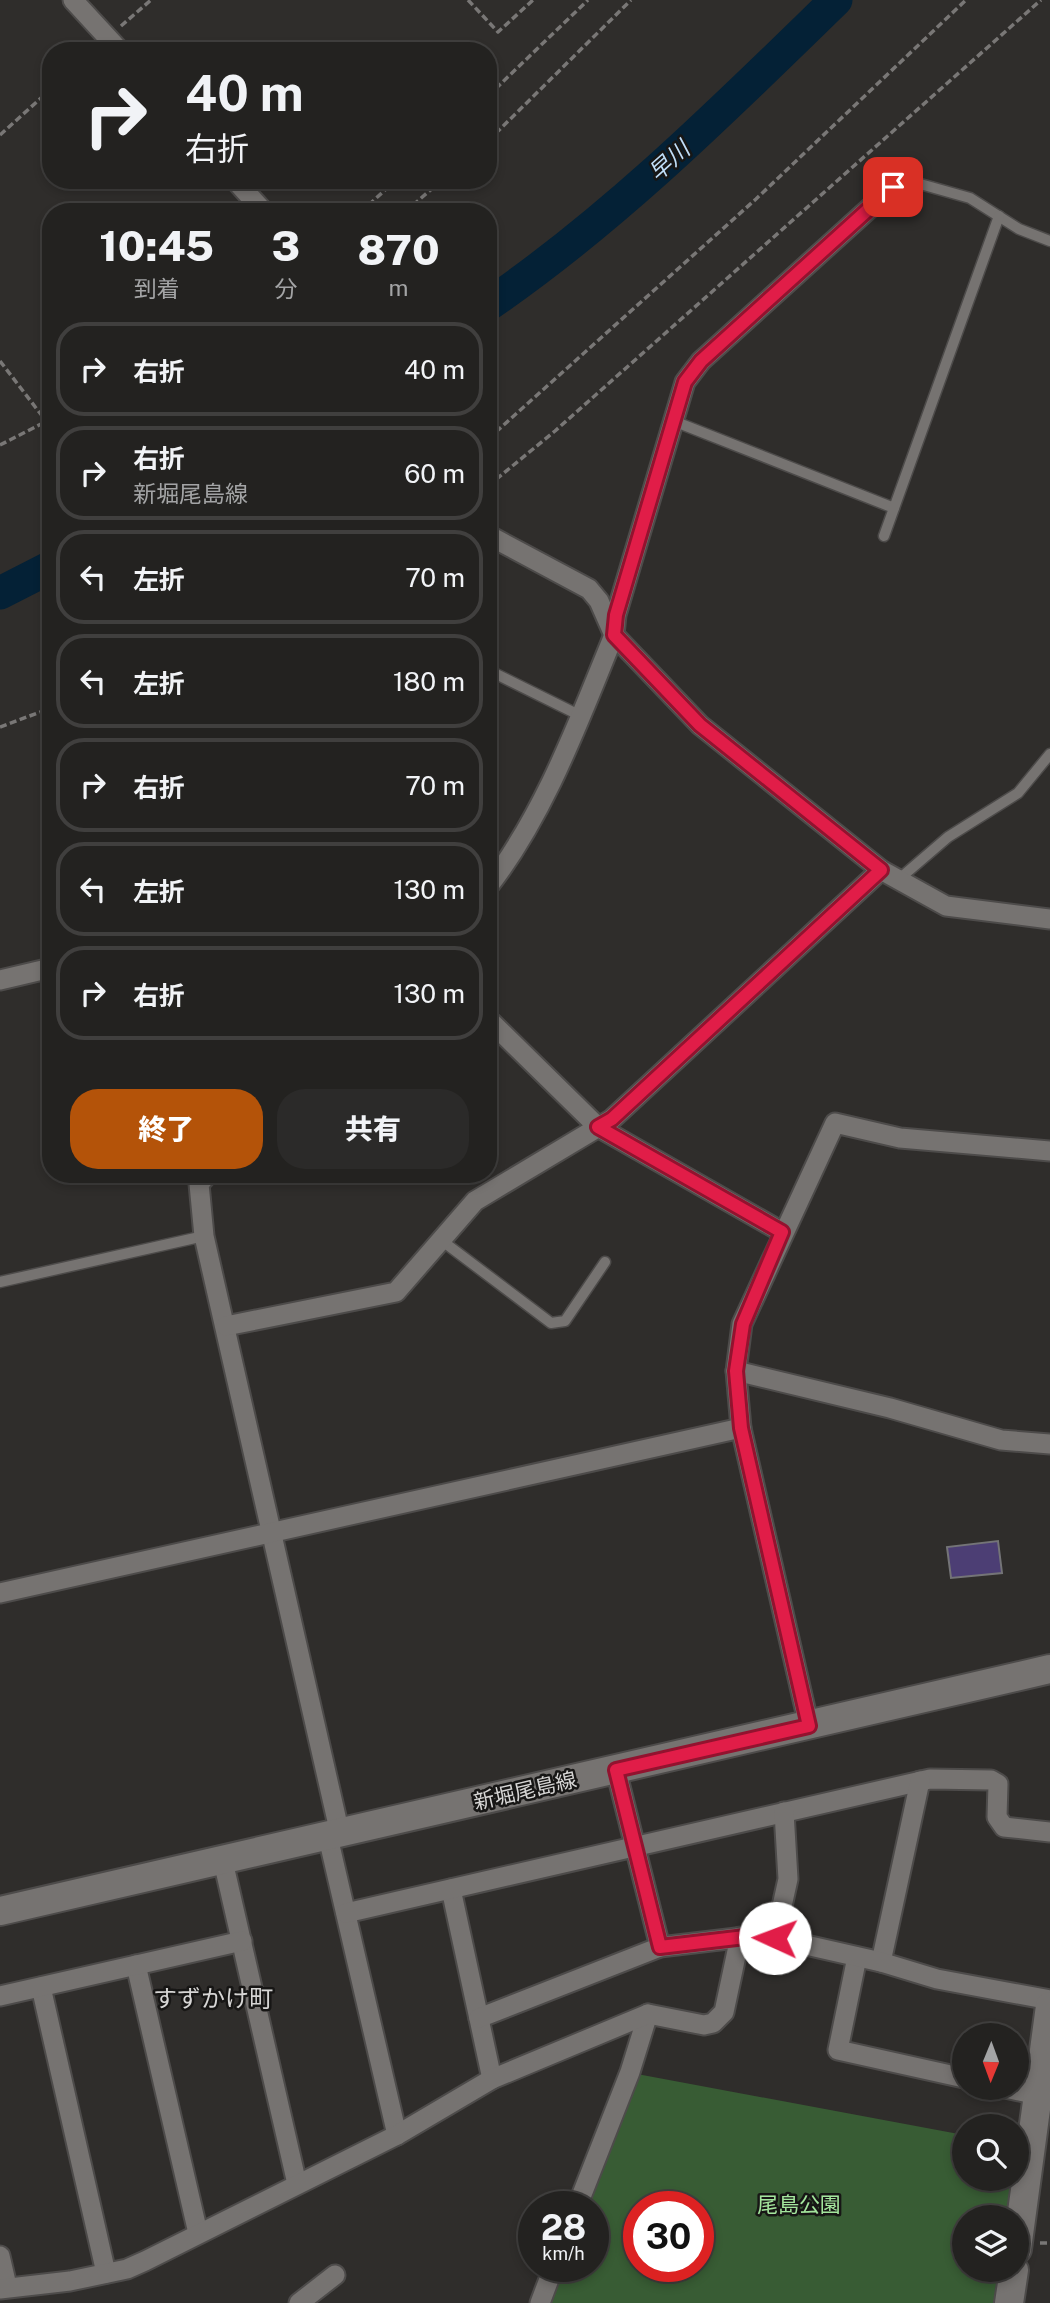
<!DOCTYPE html>
<html lang="ja">
<meta charset="utf-8">
<style>
:root{--surface:#232220;--page:#2b2a29;--text:#f1f3f6;--muted:#a3a4a5;--line:#403f3e;--accent:#b45309}
body{margin:0;font-family:"Public Sans","Noto Sans JP",sans-serif;background:var(--page);color:var(--text);height:100vh;display:flex;flex-direction:column;font-size:26px;white-space:nowrap}
*{box-sizing:border-box;margin:0}
p{font-size:23px;color:var(--muted)}
.icon{flex:none;width:38px;height:38px;fill:none;stroke:currentColor;stroke-width:2;stroke-linecap:round;stroke-linejoin:round}
.map{position:relative;flex:1;overflow:hidden}
.drawer{position:absolute;left:42px;top:203px;width:455px;height:980px;display:flex;flex-direction:column;background:var(--surface);border-radius:28px;box-shadow:0 4px 10px #0003,0 0 0 2px var(--line)}
.drawer>*{flex:none}
.banner{position:absolute;left:42px;top:42px;width:455px;height:147px;border-radius:28px;box-shadow:0 4px 10px #0003,0 0 0 2px var(--line);background:#232220;color:var(--text);overflow:hidden}
.needle{width:46px;rotate:181deg}
.tools{position:absolute;left:952px;top:2023px;display:grid;gap:14px}
.tools a{display:grid;place-items:center;width:77px;height:77px;border-radius:50%;background:var(--surface);box-shadow:0 4px 10px #0003,0 0 0 2px var(--line);font-size:35px}
.speed{position:absolute;left:518px;top:2191px;display:flex;gap:14px;font-size:35px;font-weight:700;text-align:center}
.speed>*{display:grid;place-content:center;width:91px;height:91px;border-radius:50%;background:var(--surface);box-shadow:0 4px 10px #0003,0 0 0 2px var(--line);line-height:1}
.speed small{font-size:18px;font-weight:400}
.speed .limit{border:10px solid #d22;background:#fff;color:#111}
.pin{position:absolute;display:grid;place-items:center;width:60px;height:60px;color:#fff;margin:-30px;border-radius:14px;box-shadow:0 4px 10px #0006}
.me{position:absolute;width:77px;margin:-38px;rotate:272deg;stroke-linejoin:round;filter:drop-shadow(0 0 5px #0008)}
.turn{display:flex;align-items:center;gap:24px;height:147px;padding:0 28px;font-size:32px}
.turn .icon{width:91px;height:91px;stroke-width:2.5}
.turn b{display:block;font-size:49px;line-height:60px}
.eta{display:flex;justify-content:space-evenly;align-items:center;height:119px;text-align:center}
.eta b{font-size:42px;font-weight:800;line-height:49px}
.button{display:flex;gap:14px;margin-top:auto;padding:14px 28px}
.button a{flex:1;height:80px;border-radius:28px;background:var(--accent);color:#fff;font-size:28px;font-weight:800;line-height:80px;text-align:center}
.button a+a{background:var(--page);color:var(--text)}
ul{padding:0;list-style:none}
li{display:flex;align-items:center;gap:21px;height:94px;margin:0 14px 10px;padding:0 14px;border:4px solid var(--line);border-radius:28px}
li div{flex:1}
li b{display:block;font-size:26px}
li em{font-style:normal}
.map>svg:first-child{display:block}
.green{fill:#385c34;fill-rule:evenodd}
.lines{fill:none;stroke-linecap:round;stroke-linejoin:round}
.river{stroke:#042136;stroke-width:33}
.building{fill:#4c3e74;stroke:#747477;stroke-width:2}
.lane-casing{stroke:#4d4b4a;stroke-width:13}
.street-casing{stroke:#4d4b4a;stroke-width:23}
.secondary-casing{stroke:#4d4b4a;stroke-width:32}
.path{stroke:#797776;stroke-width:3.5;stroke-dasharray:7 3.5;stroke-linecap:butt}
.lane{stroke:#767371;stroke-width:10}
.street{stroke:#767371;stroke-width:19}
.secondary{stroke:#767371;stroke-width:28}
.route-casing{stroke:#92132f;stroke-width:18}
.route{stroke:#e11d48;stroke-width:12}
.labels{text-anchor:middle;stroke-width:5;stroke-linejoin:round;paint-order:stroke}
.street-label{font-size:21px;fill:#d7d6d5;stroke:#171615}
.park-label{font-size:21px;fill:#a4e69d;stroke:#171615}
.water-label{font-size:23px;font-style:italic;fill:#c0def8;stroke:#171615}
.quarter-label{font-size:24px;fill:#d7d6d5;stroke:#171615}
</style>
<div class="map">
<svg width="1050" height="2303" viewBox="0 0 1050 2303">
<rect width="100%" height="100%" fill="#2f2d2b"/>
<path class="green" d="M637 2074 964 2135V2179H1012L1006 2217H964V2270H998L994 2303H546L561 2266H593V2207H584ZM639 2207H698V2266H639Z"/>
<g class="lines">
<g class="river">
<path d="M488 305C616 217 725 108 836 0"/>
<path d="M0 593 51 567"/>
</g>
</g>
<path class="building" d="M998 1541 1002 1573 951 1578 947 1547Z"/>
<g class="lines">
<g class="lane-casing">
<g id="lane">
<path d="M906 180 970 198 1019 229 1050 241"/>
<path d="M676 422 894 508"/>
<path d="M884 536 999 216"/>
<path d="M488 670 581 716"/>
<path d="M898 880 948 837 1018 793 1050 754"/>
<path d="M441 1240 551 1323 565 1321 605 1262"/>
<path d="M0 1282 204 1236"/>
</g>
</g>
<g class="street-casing">
<g id="street">
<path d="M73 0 120 51"/>
<path d="M235 180 264 212"/>
<path d="M488 535 589 589 599 601 614 635 700 725 881 870 946 906 1050 919"/>
<path d="M488 887C545 814 579 720 614 635L616 615 685 382 701 361 893 187 906 180"/>
<path d="M0 980 51 968"/>
<path d="M488 1019 598 1127 782 1232"/>
<path d="M208 1174 199 1184 204 1236 340 1834"/>
<path d="M226 1326 396 1292 475 1201 612 1119 881 870"/>
<path d="M736 1371 890 1408 1001 1440 1050 1444"/>
<path d="M0 1593 741 1428"/>
<path d="M809 1726 741 1428 736 1371 742 1324 835 1123 900 1138 1050 1151"/>
<path d="M616 1770 660 1947"/>
<path d="M328 1837 397 2135"/>
<path d="M223 1861 297 2184"/>
<path d="M451 1889 492 2079"/>
<path d="M346 1913 930 1779 991 1780 998 1784 997 1817 1004 1827 1050 1832"/>
<path d="M775 1938 788 1879 784 1812"/>
<path d="M857 1957 838 2050 964 2078"/>
<path d="M881 1962 920 1781"/>
<path d="M136 1965 198 2233"/>
<path d="M41 1987 106 2273"/>
<path d="M0 1996 242 1941"/>
<path d="M479 2018 660 1947 745 1937 775 1938 881 1962 937 1979 1050 2000"/>
<path d="M1005 2088 1038 2095"/>
<path d="M577 2207 630 2072 648 2014"/>
<path d="M0 2256 7 2286"/>
<path d="M0 2289 70 2281 127 2269 145 2261 397 2135 492 2079 648 2014 704 2025 713 2023 724 2012 740 1937"/>
<path d="M299 2303 335 2275"/>
<path d="M540 2303 554 2266"/>
</g>
</g>
<g class="secondary-casing">
<g id="secondary">
<path d="M0 1911 1050 1669"/>
<path d="M1017 2249 1050 2006"/>
<path d="M1009 2303 1014 2270"/>
</g>
</g>
<g class="path">
<path d="M468 0 498 32 533 0"/>
<path d="M121 26 151 0"/>
<path d="M488 96 588 0"/>
<path d="M0 135 51 89"/>
<path d="M488 141 631 0"/>
<path d="M361 212 396 180"/>
<path d="M405 212 442 180"/>
<path d="M0 361 46 421"/>
<path d="M488 439 756 199 966 0"/>
<path d="M0 445 51 419"/>
<path d="M488 486 555 431 1041 0"/>
<path d="M0 727 51 708"/>
<path d="M1040 2243H1050"/>
</g>
<use href="#lane" class="lane"/>
<use href="#street" class="street"/>
<use href="#secondary" class="secondary"/>
</g>
<g class="lines">
<g class="route-casing">
<path id="route" d="M775 1938 745 1937 660 1947 616 1770 809 1726 741 1428 736 1371 743 1324 782 1232 598 1127 612 1119 881 870 700 725 614 635 616 615 685 382 701 361 893 187"/>
</g>
<use href="#route" class="route"/>
</g>
<g class="labels">
<g class="street-label">
<text transform="translate(525 1791) rotate(-13)" y="7">新堀尾島線</text>
</g>
<g class="park-label">
<text x="799" y="2212">尾島公園</text>
</g>
<g class="water-label">
<text transform="translate(669 161) rotate(-42)" y="8">早川</text>
</g>
<g class="quarter-label">
<text x="213" y="2007">すずかけ町</text>
</g>
</g>
</svg>
<div class="tools">
<a><svg class="needle" viewBox="-14 -14 28 28"><path d="M0-13l5 13h-10z" fill="#e53935"/><path d="M0 13l5-13h-10z" fill="#a3a4a5"/></svg></a>
<a><svg class="icon" aria-label="search" viewBox="0 0 24 24"><circle cx="10" cy="10" r="6"/><path d="M15 15l6 6"/></svg></a>
<a><svg class="icon" aria-label="layers" viewBox="0 0 24 24"><path d="M12 4l9 5-9 5-9-5zM3 14l9 5 9-5"/></svg></a>
</div>
<div class="speed"><div>28<small>km/h</small></div><div class="limit">30</div></div>
<div class="pin" style="left:893px;top:187px;background:#d93025"><svg class="icon" aria-label="arrive" viewBox="0 0 24 24"><path d="M6 21V4h12l-3 4 3 4H6"/></svg></div>
<svg class="me" style="left:775px;top:1938px" viewBox="-20 -20 40 40"><circle r="19" fill="#fff"/><path d="M0-13L10 11 0 6-10 11z" fill="#e11d48"/></svg>
<div class="banner">
<div class="turn"><svg class="icon" aria-label="right" viewBox="0 0 24 24"><path d="M7 20v-9h11M14 6l5 5-5 5"/></svg><div><b>40 m</b>右折</div></div>
</div>
<section class="drawer">
<div class="eta">
<div><b>10:45</b><p>到着</p></div>
<div><b>3</b><p>分</p></div>
<div><b>870</b><p>m</p></div>
</div>
<ul>
<li><svg class="icon" aria-label="right" viewBox="0 0 24 24"><path d="M7 20v-9h11M14 6l5 5-5 5"/></svg><div><b>右折</b></div><em>40 m</em></li>
<li><svg class="icon" aria-label="right" viewBox="0 0 24 24"><path d="M7 20v-9h11M14 6l5 5-5 5"/></svg><div><b>右折</b><p>新堀尾島線</p></div><em>60 m</em></li>
<li><svg class="icon" aria-label="left" viewBox="0 0 24 24"><path d="M17 20v-9H6M10 6l-5 5 5 5"/></svg><div><b>左折</b></div><em>70 m</em></li>
<li><svg class="icon" aria-label="left" viewBox="0 0 24 24"><path d="M17 20v-9H6M10 6l-5 5 5 5"/></svg><div><b>左折</b></div><em>180 m</em></li>
<li><svg class="icon" aria-label="right" viewBox="0 0 24 24"><path d="M7 20v-9h11M14 6l5 5-5 5"/></svg><div><b>右折</b></div><em>70 m</em></li>
<li><svg class="icon" aria-label="left" viewBox="0 0 24 24"><path d="M17 20v-9H6M10 6l-5 5 5 5"/></svg><div><b>左折</b></div><em>130 m</em></li>
<li><svg class="icon" aria-label="right" viewBox="0 0 24 24"><path d="M7 20v-9h11M14 6l5 5-5 5"/></svg><div><b>右折</b></div><em>130 m</em></li>
</ul>
<div class="button"><a>終了</a><a>共有</a></div>
</section>
</div>
